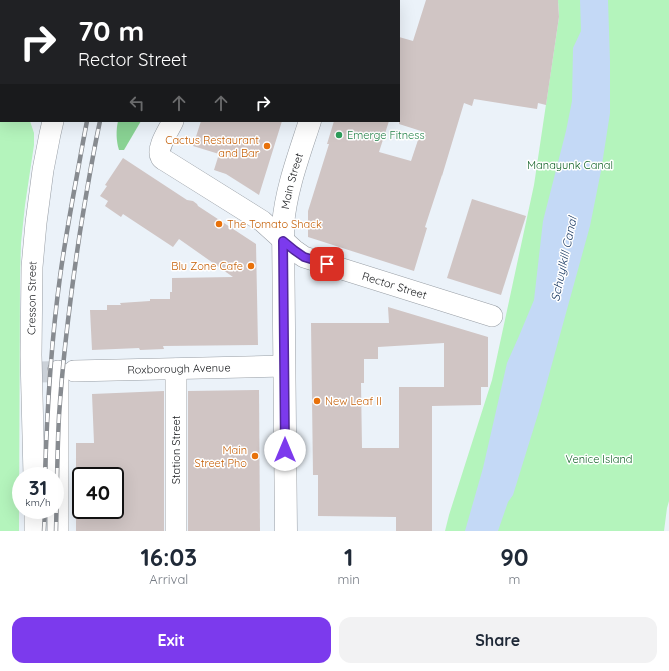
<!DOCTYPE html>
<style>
:root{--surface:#fff;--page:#f2f2f3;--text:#1f2937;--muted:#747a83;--accent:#7c3aed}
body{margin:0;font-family:Quicksand,sans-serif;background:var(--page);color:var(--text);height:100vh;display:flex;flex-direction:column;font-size:15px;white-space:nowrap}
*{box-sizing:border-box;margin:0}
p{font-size:13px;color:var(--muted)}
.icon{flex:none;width:22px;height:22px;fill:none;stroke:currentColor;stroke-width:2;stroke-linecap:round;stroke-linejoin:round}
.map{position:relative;height:531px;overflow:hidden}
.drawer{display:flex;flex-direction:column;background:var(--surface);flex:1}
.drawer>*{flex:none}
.banner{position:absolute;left:0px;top:0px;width:400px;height:122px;box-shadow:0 4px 16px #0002;background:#202124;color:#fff;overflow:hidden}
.speed{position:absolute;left:12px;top:467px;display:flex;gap:8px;font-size:20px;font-weight:700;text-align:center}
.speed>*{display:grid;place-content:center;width:52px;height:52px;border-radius:50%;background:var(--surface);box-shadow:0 4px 16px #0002;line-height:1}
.speed small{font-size:10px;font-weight:400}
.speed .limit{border:2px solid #111;border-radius:6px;background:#fff;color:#111}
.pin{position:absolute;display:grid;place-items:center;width:34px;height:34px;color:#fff;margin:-17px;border-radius:8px;box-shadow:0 2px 6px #0006}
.me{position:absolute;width:44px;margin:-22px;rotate:0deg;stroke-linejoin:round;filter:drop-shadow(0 0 3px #0008)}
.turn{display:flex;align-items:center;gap:14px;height:84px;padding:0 12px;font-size:18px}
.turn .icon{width:52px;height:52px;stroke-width:2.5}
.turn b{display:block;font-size:28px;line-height:34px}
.lanes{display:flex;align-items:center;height:38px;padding:0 12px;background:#0003;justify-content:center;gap:20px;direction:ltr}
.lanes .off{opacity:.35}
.eta{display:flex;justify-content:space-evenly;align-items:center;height:68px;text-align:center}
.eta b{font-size:24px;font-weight:700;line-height:28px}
.button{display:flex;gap:8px;margin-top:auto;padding:8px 12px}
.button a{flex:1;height:46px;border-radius:12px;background:var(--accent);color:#fff;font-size:16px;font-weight:700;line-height:46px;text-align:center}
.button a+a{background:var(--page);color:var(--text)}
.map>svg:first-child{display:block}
.green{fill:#b4f4bc}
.forest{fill:#89d293}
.water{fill:#c4d9f6}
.building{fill:#d0c5c4;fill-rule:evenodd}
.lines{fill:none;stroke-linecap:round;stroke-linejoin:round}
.street-tunnel{stroke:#cbd1d8;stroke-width:21;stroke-dasharray:21 10;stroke-linecap:butt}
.street-casing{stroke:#989ea5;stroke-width:22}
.secondary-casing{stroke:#989ea5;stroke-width:23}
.street{stroke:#fff;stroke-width:21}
.secondary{stroke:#fff;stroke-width:22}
.rail-casing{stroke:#878b90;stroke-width:4.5}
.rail{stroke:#fff;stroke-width:3;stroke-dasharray:9;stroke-linecap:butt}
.route-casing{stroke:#51269a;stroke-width:10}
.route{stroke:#7c3aed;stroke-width:7}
.leisure-dot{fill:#2e9e5b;stroke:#fff;stroke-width:1.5}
.food-dot{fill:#e8710a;stroke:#fff;stroke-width:1.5}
.labels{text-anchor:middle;stroke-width:3;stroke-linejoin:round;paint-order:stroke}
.leisure-label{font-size:11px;fill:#27864d;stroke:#fff;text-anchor:start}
.food-label{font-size:11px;fill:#c56008;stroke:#fff;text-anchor:end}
.park-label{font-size:11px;fill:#126228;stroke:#fff}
.street-label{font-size:11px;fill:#16181b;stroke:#fff}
.water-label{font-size:12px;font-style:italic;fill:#0c2e5a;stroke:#fff}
</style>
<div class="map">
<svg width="669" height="531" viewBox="0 0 669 531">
<rect width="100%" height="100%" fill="#ebf2f9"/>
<g class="green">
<path d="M558 0H669V501L667 508 664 531H445L449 515 492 380 534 185 559 17Z"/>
<path d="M0 90 1 91V121H30L34 133V145L25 205 21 243 20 280 19 531H0Z"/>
</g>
<path class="forest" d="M118 121H141L124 150H119C116 141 116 130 118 121Z"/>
<path class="water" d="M580 0H608L610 61V113L601 171 590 226 539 411 513 495 508 502 498 531H465L483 468 507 363 519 336 534 300 543 221 566 131 572 101 573 48 581 31Z"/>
<g class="building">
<path d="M426 0H558L559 17 546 105 538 103 537 109 474 99 472 106 464 103 442 176V175L425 227 427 228 414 271 308 237V211L329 144H327L334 121H389L379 152 411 161 421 131 399 124V37L413 41Z"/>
<path d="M201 121H282L259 195 226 174 214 170 219 154 193 146Z"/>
<path d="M123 158 187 200 193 201 197 204 198 206 256 244 258 345 163 346 164 349 140 350 139 348 92 350 90 310H107V305H121L120 303 150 301V299H170V292H172V278L233 277 179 239 173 247 123 214 121 217 105 206 108 201 100 196 107 186 105 185Z"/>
<path d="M472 199 526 216 501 295 447 278Z"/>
<path d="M388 307 488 337V387H481V405L432 406V531H396V517L318 516V475H313L311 323H389ZM444 343V387H399V448H362L361 383H364V359H378V347Z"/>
<path d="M259 390 260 531H188V391Z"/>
<path d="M164 391V531H76V510H115V476H76V443H94L92 394Z"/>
</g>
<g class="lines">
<path class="street-tunnel" d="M39 372 74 371"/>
<g class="street-casing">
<g id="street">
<path d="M91 1V0"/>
<path d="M215 1V0"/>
<path d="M0 60 1 61"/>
<path id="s1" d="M173 121C169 130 156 148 161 157 162 159 164 160 166 161L262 221 294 250 304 257 492 316"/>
<path d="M176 369V531"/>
<path d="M58 371V531"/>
<path id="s2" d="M74 371 284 366"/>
<path id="s3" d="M34 476 31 355 32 267 36 223 43 170 50 134 53 121"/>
<path d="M35 510V531"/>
</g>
</g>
<g class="secondary-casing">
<g id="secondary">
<path d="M346 1 347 0"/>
<path id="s4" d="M286 531 283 225C286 189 299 155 310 121"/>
</g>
</g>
<use href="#street" class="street"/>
<use href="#secondary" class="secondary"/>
<g class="rail-casing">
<g id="rail">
<path d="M117 1V0"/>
<path d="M130 1V0"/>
<path d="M45 476C47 410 51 343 60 277 66 232 75 187 83 142L87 121"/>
<path d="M44 531 45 510"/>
<path d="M56 531C57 493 57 454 59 416 63 354 71 292 80 232 86 195 92 158 100 121"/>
</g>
</g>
<use href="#rail" class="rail"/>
</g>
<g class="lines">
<g class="route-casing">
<path id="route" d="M285 450 283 241 294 250 304 257 327 264"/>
</g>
<use href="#route" class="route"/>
</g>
<circle class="leisure-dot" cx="339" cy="135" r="4"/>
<g class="food-dot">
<circle cx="267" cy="146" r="4"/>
<circle cx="219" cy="224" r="4"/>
<circle cx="251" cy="266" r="4"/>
<circle cx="317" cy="401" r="4"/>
<circle cx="255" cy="456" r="4"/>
</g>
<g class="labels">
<g class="leisure-label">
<text x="347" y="139">Emerge Fitness</text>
</g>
<g class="food-label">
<text x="259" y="144">Cactus Restaurant<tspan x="259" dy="13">and Bar</tspan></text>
<text x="227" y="228" text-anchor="start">The Tomato Shack</text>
<text x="243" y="270">Blu Zone Cafe</text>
<text x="325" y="405" text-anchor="start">New Leaf II</text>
<text x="247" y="454">Main<tspan x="247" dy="13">Street Pho</tspan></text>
</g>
<g class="park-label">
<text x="570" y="169">Manayunk Canal</text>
<text x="599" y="463">Venice Island</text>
</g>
<g class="street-label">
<text dy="4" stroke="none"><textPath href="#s4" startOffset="351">Main Street</textPath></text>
<text dy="4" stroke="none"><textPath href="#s1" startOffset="309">Rector Street</textPath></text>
<text dy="4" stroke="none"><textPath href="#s3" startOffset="178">Cresson Street</textPath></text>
<text dy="4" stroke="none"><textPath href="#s2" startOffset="105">Roxborough Avenue</textPath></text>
<text transform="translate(176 450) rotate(-90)" y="4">Station Street</text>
</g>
<g class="water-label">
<text transform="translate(564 259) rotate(-78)" y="4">Schuylkill Canal</text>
</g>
</g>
</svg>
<div class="speed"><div>31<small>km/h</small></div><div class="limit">40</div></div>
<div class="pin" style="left:327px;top:264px;background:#d93025"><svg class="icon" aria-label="arrive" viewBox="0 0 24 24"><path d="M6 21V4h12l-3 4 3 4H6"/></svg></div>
<svg class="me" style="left:285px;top:450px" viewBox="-20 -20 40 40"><circle r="19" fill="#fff"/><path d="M0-13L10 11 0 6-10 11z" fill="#7c3aed"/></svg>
<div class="banner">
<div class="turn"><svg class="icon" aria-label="right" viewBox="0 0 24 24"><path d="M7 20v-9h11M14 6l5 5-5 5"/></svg><div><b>70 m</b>Rector Street</div></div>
<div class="lanes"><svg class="icon off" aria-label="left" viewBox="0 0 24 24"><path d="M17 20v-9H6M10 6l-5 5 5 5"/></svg><svg class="icon off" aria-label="ahead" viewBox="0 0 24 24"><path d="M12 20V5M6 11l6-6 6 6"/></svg><svg class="icon off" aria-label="ahead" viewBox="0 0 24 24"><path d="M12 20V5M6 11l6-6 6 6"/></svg><svg class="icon" aria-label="right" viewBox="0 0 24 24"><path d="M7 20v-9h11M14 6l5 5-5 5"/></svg></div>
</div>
</div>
<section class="drawer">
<div class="eta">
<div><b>16:03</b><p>Arrival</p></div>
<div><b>1</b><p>min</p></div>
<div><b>90</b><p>m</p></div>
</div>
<div class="button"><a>Exit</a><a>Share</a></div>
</section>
